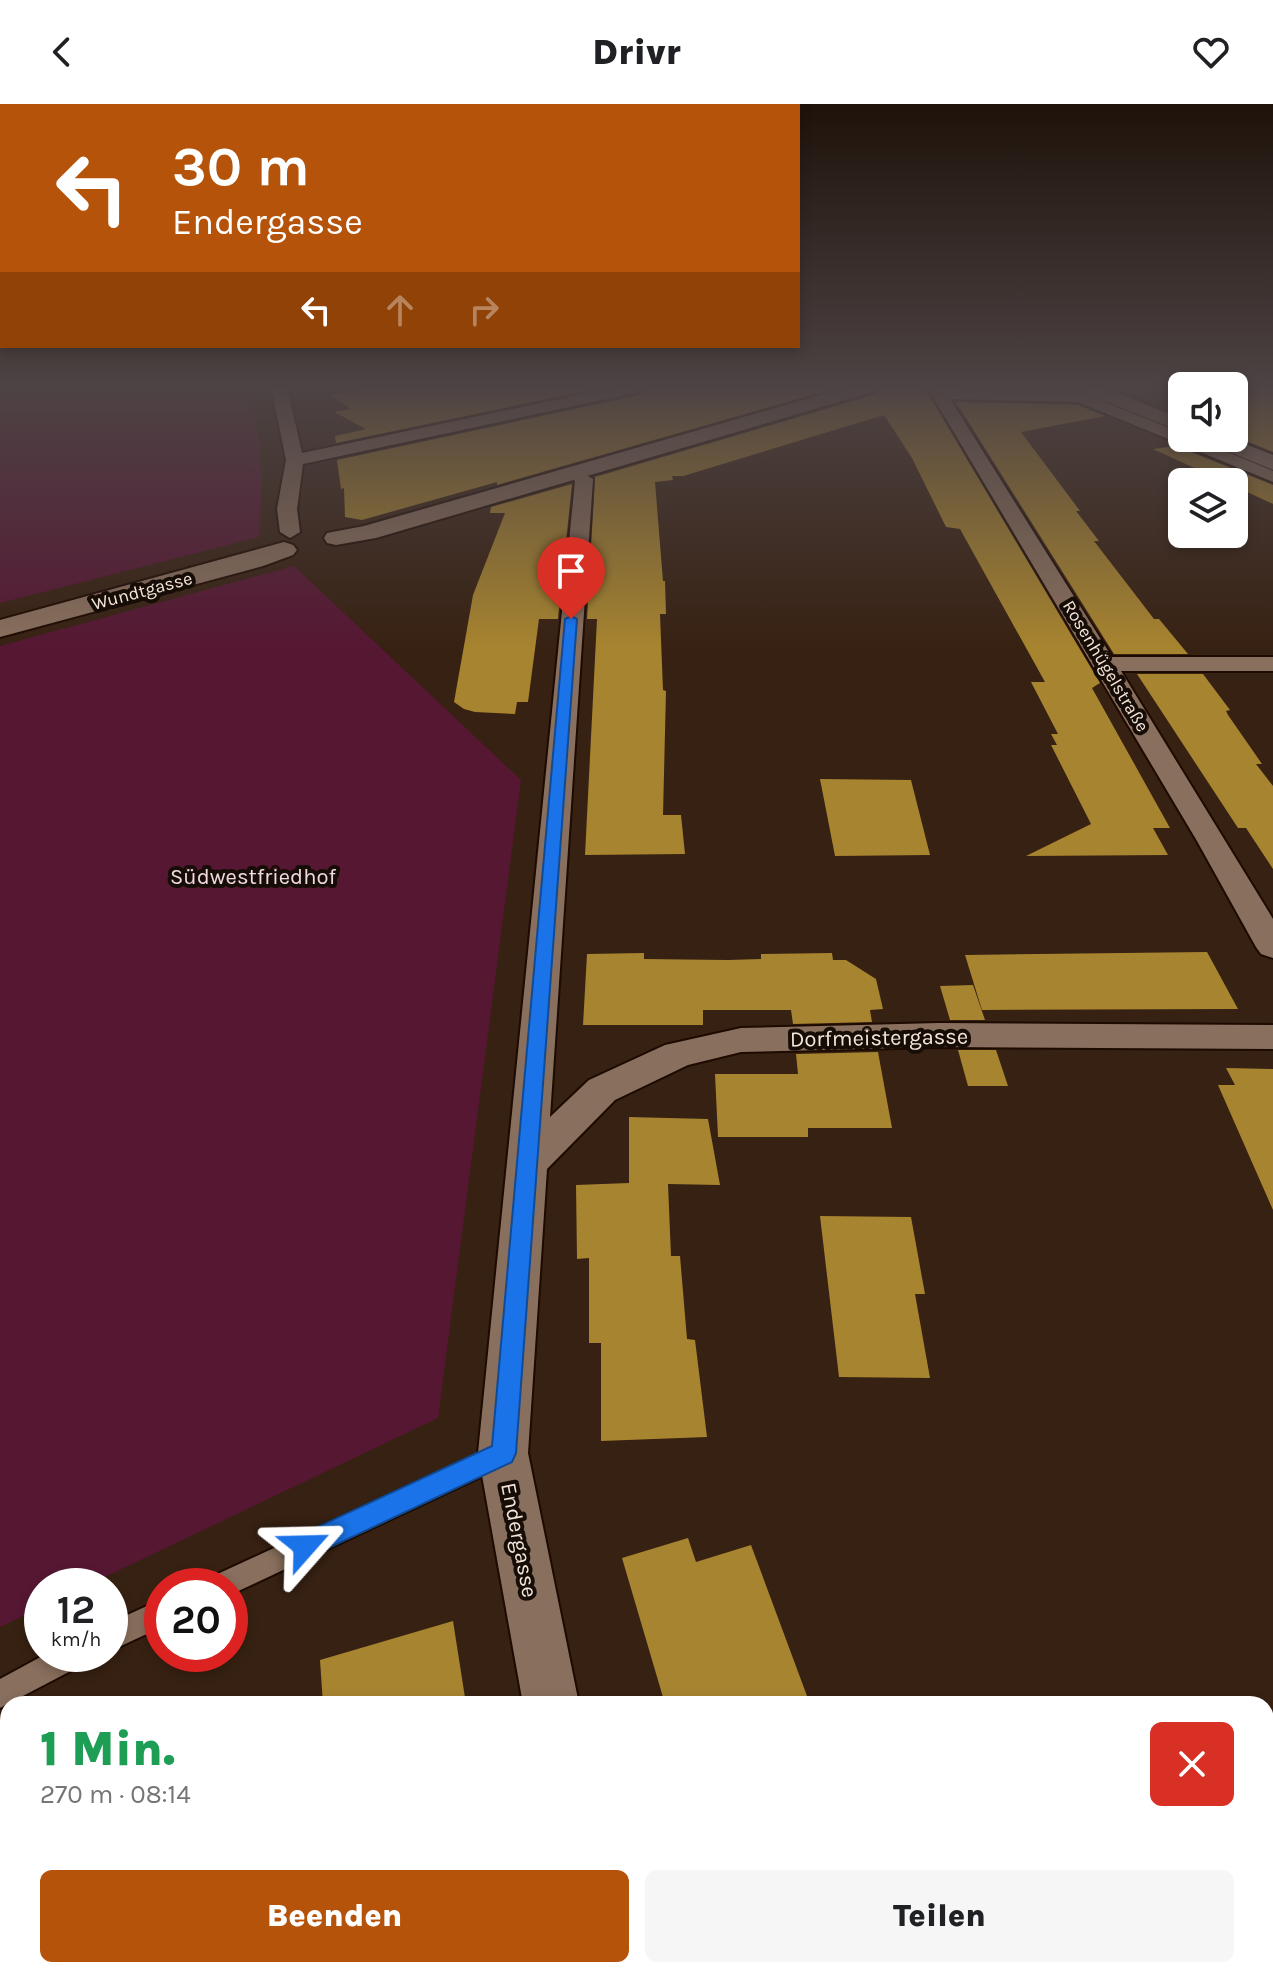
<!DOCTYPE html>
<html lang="de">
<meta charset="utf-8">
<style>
:root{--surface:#fff;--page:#f6f6f6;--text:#202124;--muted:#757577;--accent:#b45309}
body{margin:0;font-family:Karla,sans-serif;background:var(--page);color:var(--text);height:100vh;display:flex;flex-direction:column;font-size:30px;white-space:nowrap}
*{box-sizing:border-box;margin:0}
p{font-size:26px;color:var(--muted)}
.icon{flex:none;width:44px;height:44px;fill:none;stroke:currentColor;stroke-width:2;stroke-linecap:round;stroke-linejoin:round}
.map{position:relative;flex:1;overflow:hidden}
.sheet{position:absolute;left:0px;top:1592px;width:1274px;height:282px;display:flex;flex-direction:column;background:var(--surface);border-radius:24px 24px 0 0;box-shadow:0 4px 12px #0003}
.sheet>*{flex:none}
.banner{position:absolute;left:0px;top:0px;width:800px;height:244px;box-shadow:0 4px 12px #0003;background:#b45309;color:#fff;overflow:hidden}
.fabs{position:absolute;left:1168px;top:268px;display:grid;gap:16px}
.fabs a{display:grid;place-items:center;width:80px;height:80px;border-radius:12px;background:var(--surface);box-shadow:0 4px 12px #0003;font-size:40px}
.speed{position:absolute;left:24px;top:1464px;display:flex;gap:16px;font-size:40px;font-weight:700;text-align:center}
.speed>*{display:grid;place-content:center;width:104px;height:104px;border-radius:50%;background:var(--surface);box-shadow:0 4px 12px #0003;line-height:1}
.speed small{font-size:20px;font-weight:400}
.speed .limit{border:12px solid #d22;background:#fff;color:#111}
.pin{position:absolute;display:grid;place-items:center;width:68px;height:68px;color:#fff;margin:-82px -34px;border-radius:50% 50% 50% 0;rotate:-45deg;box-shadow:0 0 8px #0007}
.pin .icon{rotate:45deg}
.me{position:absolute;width:88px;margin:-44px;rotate:65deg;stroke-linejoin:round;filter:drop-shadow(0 0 6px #0008)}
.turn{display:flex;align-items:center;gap:28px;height:168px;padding:0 40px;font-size:36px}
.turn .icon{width:104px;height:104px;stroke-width:2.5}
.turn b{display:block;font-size:56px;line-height:68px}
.lanes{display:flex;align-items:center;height:76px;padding:0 40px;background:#0003;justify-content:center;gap:40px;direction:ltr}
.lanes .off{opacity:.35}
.round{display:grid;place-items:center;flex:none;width:84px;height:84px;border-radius:12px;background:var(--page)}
.overview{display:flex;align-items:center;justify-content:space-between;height:136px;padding:0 40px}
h1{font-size:48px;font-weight:800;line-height:60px;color:#1e9e55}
.button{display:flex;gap:16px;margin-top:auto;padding:16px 40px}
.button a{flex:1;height:92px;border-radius:12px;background:var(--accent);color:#fff;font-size:32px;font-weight:800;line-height:92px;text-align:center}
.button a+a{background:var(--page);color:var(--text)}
header{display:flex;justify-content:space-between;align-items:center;height:104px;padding:0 40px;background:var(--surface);font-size:36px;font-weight:800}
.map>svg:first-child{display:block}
.green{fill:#561733}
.building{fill:#a7842f}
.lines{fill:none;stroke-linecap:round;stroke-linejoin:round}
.lane-casing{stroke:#1d0a00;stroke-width:4}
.street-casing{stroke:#1d0a00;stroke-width:4}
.secondary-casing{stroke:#1d0a00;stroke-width:4}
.lane{fill:#896f5d;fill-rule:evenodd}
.street{fill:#896f5d;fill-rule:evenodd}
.secondary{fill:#896f5d;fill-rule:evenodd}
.route{fill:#1a73e8;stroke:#114b97;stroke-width:2}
.labels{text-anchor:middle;stroke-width:8;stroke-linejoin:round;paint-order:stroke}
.far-street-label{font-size:18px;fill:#f5e6dc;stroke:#170d07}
.park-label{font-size:22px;fill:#f1dae1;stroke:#170d07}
.street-label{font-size:22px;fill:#f5e6dc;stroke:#170d07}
</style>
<header><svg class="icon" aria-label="back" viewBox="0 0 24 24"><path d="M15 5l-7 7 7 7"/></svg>Drivr<svg class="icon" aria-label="heart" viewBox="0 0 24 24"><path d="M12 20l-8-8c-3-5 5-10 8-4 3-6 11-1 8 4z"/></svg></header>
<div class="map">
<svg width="1273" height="1873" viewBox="0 0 1273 1873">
<rect width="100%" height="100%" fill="#372112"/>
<g class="green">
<path d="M0 283H246C263 333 263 381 259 433L0 499Z"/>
<path d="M294 462 521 676 438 1314 86 1482H42V1503L0 1523V542Z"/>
</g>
<g class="building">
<path d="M381 283H604L336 339 335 332 366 325 334 308 351 305 331 291Z"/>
<path d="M650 283H839L497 381V378L362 416 345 413 344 384 341 385 337 356 640 291Z"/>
<path d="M881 283H924L1100 579 1092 584 1170 724H1153L1168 751 1026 752 1091 720 1051 641H1057L1051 630H1058L1031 578H1045L960 425 946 423 912 354 884 311 683 372H672L673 376 655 378 663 477H665L666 510H660L663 586 666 587 663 711H681L685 750 585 751 597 515H587L595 373 877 290Z"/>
<path d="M1234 283H1273V348L1234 332Z"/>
<path d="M956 298 1077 301 1105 312 1021 328 1080 407H1076L1099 437H1094L1154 515H1159L1188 550H1114Z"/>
<path d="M1176 342 1273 381V400L1234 382V378H1225L1153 345Z"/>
<path d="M572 380 558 515H539L528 598H517L515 610 475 608 464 605 454 598 473 491 505 409H490L491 403Z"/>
<path d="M1137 570H1203L1230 606 1226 607 1228 611 1262 660H1256L1273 682V765L1246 724H1238Z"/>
<path d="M820 675 911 676 930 751 835 752Z"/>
<path d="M1207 848 1238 905 982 906 965 851Z"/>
<path d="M644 849V855L728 856 761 855V850L832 849 833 856H846L876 875 883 905 870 906 872 918 793 920 791 906H703V921H583L587 850Z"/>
<path d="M973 881 985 916H950L940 882Z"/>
<path d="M958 946H996L1008 982H968Z"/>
<path d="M878 948 892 1024H808V1033H718L715 970H798L796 950Z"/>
<path d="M1226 964 1273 965V1106L1218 981H1235Z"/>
<path d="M629 1013 708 1015 720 1081 668 1080 671 1152H680L687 1235 695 1236 707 1333 601 1337V1239H589V1154L577 1155 576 1081 629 1079Z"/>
<path d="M820 1112 911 1113 925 1190H915L930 1274 839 1273Z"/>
<path d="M688 1434 696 1458 751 1441 810 1600H665L622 1454Z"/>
<path d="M453 1517 466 1600H323L320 1556Z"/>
</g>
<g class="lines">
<g class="lane-casing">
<g id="lane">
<path d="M501 1339 510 1343 513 1351 510 1359 230 1491V1482H207L211 1473Z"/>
<path d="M162 1495V1523L110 1547V1519Z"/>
<path d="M46 1550H88L84 1560 0 1604V1575Z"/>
</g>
</g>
<g class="street-casing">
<g id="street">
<path d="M271 283H287L302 349 618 283H647L639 288 303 360 297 405 300 428 290 434 280 428 277 405 286 356Z"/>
<path d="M927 283 1080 288 1182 329V334H1194L1273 367V378L1078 298 950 295 1112 553H1273V567H1121L1273 815V854L1261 850 1256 843 1197 737Z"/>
<path d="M573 363 593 375 550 1013 589 976 665 941 741 924 939 919 1273 921V945L939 943 741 948 688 961 615 996 547 1065 528 1349 579 1600H523L478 1349 575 377 564 368Z"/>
<path d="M568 1866H634L635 1873H569Z"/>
</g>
</g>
<g class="secondary-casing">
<g id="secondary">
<path d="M849 283H878L876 287 376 434 336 441 327 439 324 434 327 429 364 422Z"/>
<path d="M1078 283H1103L1182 315V328L1080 287Z"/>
<path d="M1202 334H1230L1273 351V366L1205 338Z"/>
<path d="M284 438 293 441 297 446 293 451 263 462 0 533V516Z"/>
</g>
</g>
<use href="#lane" class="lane"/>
<use href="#street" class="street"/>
<use href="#secondary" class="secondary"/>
</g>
<linearGradient id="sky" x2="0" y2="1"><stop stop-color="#1e120a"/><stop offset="0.52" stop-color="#4d4344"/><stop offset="1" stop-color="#4d4344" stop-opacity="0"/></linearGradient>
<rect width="1273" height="545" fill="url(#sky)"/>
<path class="route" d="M571 512 577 515 516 1349 512 1358 305 1455 296 1451 292 1442 296 1433 492 1342 565 515Z"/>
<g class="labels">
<g class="far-street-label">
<text transform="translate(142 487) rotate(-15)" y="6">Wundtgasse</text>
<text transform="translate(1106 562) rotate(59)" y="6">Rosenhügelstraße</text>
</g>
<g class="park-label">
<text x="253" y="780">Südwestfriedhof</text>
</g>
<g class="street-label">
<text transform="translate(879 933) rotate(-1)" y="8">Dorfmeistergasse</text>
<text transform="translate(520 1436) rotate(79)" y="8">Endergasse</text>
</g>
</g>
</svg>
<div class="fabs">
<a><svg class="icon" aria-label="sound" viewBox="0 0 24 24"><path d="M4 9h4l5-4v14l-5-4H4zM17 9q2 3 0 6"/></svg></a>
<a><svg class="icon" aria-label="layers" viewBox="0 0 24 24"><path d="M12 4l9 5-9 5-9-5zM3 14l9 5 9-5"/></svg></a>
</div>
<div class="speed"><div>12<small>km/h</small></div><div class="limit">20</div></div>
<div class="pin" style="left:571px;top:515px;background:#d93025"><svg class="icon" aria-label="arrive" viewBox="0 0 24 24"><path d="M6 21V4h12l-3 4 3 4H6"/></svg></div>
<svg class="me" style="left:305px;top:1442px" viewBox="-20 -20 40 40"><path d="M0-17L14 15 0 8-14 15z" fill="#1a73e8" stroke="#fff" stroke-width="4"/></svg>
<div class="banner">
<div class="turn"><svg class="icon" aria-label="left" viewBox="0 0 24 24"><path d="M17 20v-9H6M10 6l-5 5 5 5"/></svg><div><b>30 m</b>Endergasse</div></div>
<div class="lanes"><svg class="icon" aria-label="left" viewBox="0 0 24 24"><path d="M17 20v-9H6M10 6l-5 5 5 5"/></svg><svg class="icon off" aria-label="ahead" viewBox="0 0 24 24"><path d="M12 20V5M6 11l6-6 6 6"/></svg><svg class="icon off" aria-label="right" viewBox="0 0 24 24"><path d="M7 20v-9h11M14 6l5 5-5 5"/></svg></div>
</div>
<section class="sheet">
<div class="overview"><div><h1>1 Min.</h1><p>270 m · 08:14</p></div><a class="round" style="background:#d93025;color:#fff"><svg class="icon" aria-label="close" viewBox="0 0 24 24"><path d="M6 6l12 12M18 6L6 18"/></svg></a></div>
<div class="button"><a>Beenden</a><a>Teilen</a></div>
</section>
</div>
